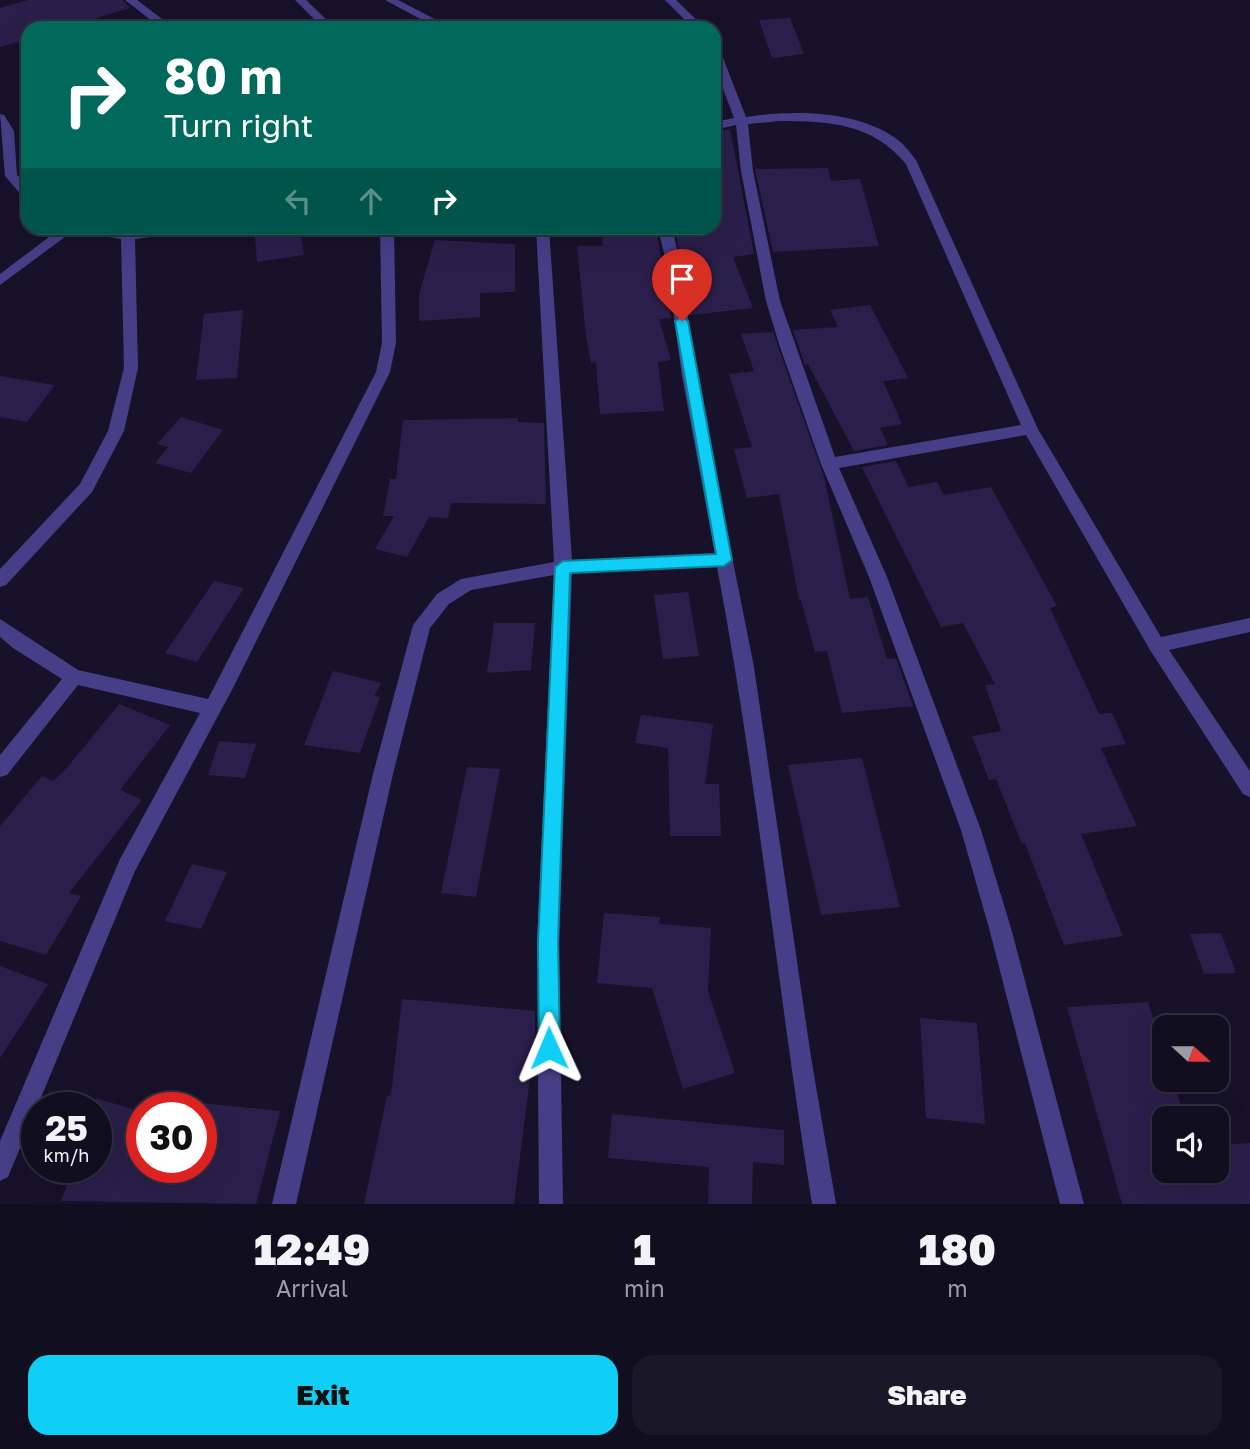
<!DOCTYPE html>
<style>
:root{--surface:#110e20;--page:#1a1729;--text:#f1f3f6;--muted:#9c9ca5;--line:#302e3e;--accent:#10cff6}
body{margin:0;font-family:"Golos Text",sans-serif;background:var(--page);color:var(--text);height:100vh;display:flex;flex-direction:column;font-size:26px;white-space:nowrap}
*{box-sizing:border-box;margin:0}
p{font-size:23px;color:var(--muted)}
.icon{flex:none;width:38px;height:38px;fill:none;stroke:currentColor;stroke-width:2;stroke-linecap:round;stroke-linejoin:round}
.map{position:relative;height:1204px;overflow:hidden}
.sheet{display:flex;flex-direction:column;background:var(--surface);flex:1}
.sheet>*{flex:none}
.hud{position:absolute;left:21px;top:21px;width:700px;height:214px;border-radius:21px;box-shadow:0 7px 28px #0002,0 0 0 2px var(--line);background:#00695c;color:#fff;overflow:hidden}
.needle{width:46px;rotate:111deg}
.fabs{position:absolute;left:1152px;top:1015px;display:grid;gap:14px}
.fabs a{display:grid;place-items:center;width:77px;height:77px;border-radius:14px;background:var(--surface);box-shadow:0 7px 28px #0002,0 0 0 2px var(--line);font-size:35px}
.speed{position:absolute;left:21px;top:1092px;display:flex;gap:14px;font-size:35px;font-weight:700;text-align:center}
.speed>*{display:grid;place-content:center;width:91px;height:91px;border-radius:50%;background:var(--surface);box-shadow:0 7px 28px #0002,0 0 0 2px var(--line);line-height:1}
.speed small{font-size:18px;font-weight:400}
.speed .limit{border:10px solid #d22;background:#fff;color:#111}
.pin{position:absolute;display:grid;place-items:center;width:60px;height:60px;color:#fff;margin:-72px -30px;border-radius:50% 50% 50% 0;rotate:-45deg;box-shadow:0 0 7px #0007}
.pin .icon{rotate:45deg}
.me{position:absolute;width:77px;margin:-38px;rotate:359deg;stroke-linejoin:round;filter:drop-shadow(0 0 5px #0008)}
.turn{display:flex;align-items:center;gap:24px;height:147px;padding:0 28px;font-size:32px}
.turn .icon{width:91px;height:91px;stroke-width:2.5}
.turn b{display:block;font-size:49px;line-height:60px}
.lanes{display:flex;align-items:center;height:66px;padding:0 28px;background:#0003;justify-content:center;gap:35px;direction:ltr}
.lanes .off{opacity:.35}
.eta{display:flex;justify-content:space-evenly;align-items:center;height:119px;text-align:center}
.eta b{font-size:42px;font-weight:800;line-height:49px}
.primary-button{display:flex;gap:14px;margin-top:auto;padding:14px 28px}
.primary-button a{flex:1;height:80px;border-radius:21px;background:var(--accent);color:#111;font-size:28px;font-weight:800;line-height:80px;text-align:center}
.primary-button a+a{background:var(--page);color:var(--text)}
.map>svg:first-child{display:block}
.building{fill:#2a1f4a}
.lines{fill:none;stroke-linecap:round;stroke-linejoin:round}
.minor{fill:#463f87;fill-rule:evenodd}
.route{fill:#10cff6;stroke:#0a87a0;stroke-width:2}
</style>
<div class="map">
<svg width="1250" height="1204" viewBox="0 0 1250 1204">
<rect width="100%" height="100%" fill="#17122a"/>
<g class="building">
<path d="M28 0H122L130 8 63 28H28V39L0 47V8Z"/>
<path d="M790 18 804 54 772 58 759 20Z"/>
<path d="M730 129 754 254 733 257 753 308 690 315 675 228H714V132Z"/>
<path d="M828 168 831 181 860 179 879 246 773 252 755 169Z"/>
<path d="M254 228H300L304 255 257 262Z"/>
<path d="M600 228H656L671 318 659 319 671 360 658 362 664 411 600 414 596 362 591 363 586 336 577 246H603Z"/>
<path d="M435 240 515 244V292L480 293V317L419 321V294Z"/>
<path d="M870 305 908 378 883 381 902 424 880 428 888 445 854 451 808 364 805 365 793 330 838 327 830 310Z"/>
<path d="M243 310 237 378 196 380 204 314Z"/>
<path d="M773 332 824 477 850 599 868 597 887 659 896 658 913 706 842 713 827 651 815 652 801 600H799L779 494 747 498 734 449 752 447 729 374 754 371 741 334Z"/>
<path d="M0 376 55 385 27 422 0 417Z"/>
<path d="M181 417 223 430 191 473 155 463 168 447 157 444Z"/>
<path d="M518 418V422L544 423 546 504 451 503 448 518 429 517 407 557 375 549 394 516H383L390 479H396L403 420Z"/>
<path d="M896 461 909 487 937 482 944 495 991 487 1057 606 1050 608 1099 714 1112 713 1126 744 1101 748 1137 826 1081 834 1123 936 1064 945 1025 843 1022 844 996 779 989 780 972 736 1001 731 985 685 995 684 963 623 941 627 862 467Z"/>
<path d="M214 581 244 588 197 662 165 653Z"/>
<path d="M688 592 699 656 663 659 654 595Z"/>
<path d="M494 623H535L531 670 487 673Z"/>
<path d="M333 671 381 683 374 696 380 697 360 753 304 745Z"/>
<path d="M119 704 170 725 120 790 142 800 69 893 81 896 46 955 0 941V826L42 776 53 781 66 769Z"/>
<path d="M641 715 713 724 705 784H719L721 836H670L668 748 635 743Z"/>
<path d="M219 741 256 744 245 778 208 775Z"/>
<path d="M862 758 900 907 821 915 788 765Z"/>
<path d="M467 767 500 769 476 897 441 893Z"/>
<path d="M192 864 227 872 201 929 165 921Z"/>
<path d="M604 913 660 917 659 924 711 928 708 991 735 1073 683 1089 652 988 597 983Z"/>
<path d="M1221 933 1236 973 1204 974 1190 934Z"/>
<path d="M0 966 48 984 0 1058Z"/>
<path d="M402 999 535 1011V1039L514 1204H364L387 1096 391 1095Z"/>
<path d="M1148 1002 1164 1051V1080H1173L1185 1118H1164V1171H1216V1145L1250 1143V1204H1122L1067 1007Z"/>
<path d="M920 1018 977 1023 985 1124 926 1118Z"/>
<path d="M96 1098 142 1112V1167H201V1103L280 1111 256 1204 61 1201 74 1167H96Z"/>
<path d="M612 1114 784 1130V1165L753 1162 752 1204H708L709 1167 608 1158Z"/>
</g>
<g class="lines">
<g class="minor">
<path d="M125 0H137L174 28H161Z"/>
<path d="M295 0H306L335 28H323Z"/>
<path d="M385 0H398L452 28H437Z"/>
<path d="M665 0H676L705 28H693Z"/>
<path d="M714 47 720 50 746 117C793 110 853 110 894 137 903 143 910 152 916 160L1038 429 1161 637 1250 618V632L1169 650 1250 771V797L1243 794 1150 650 1026 435 839 468 887 577 981 830 1011 928 1084 1204H1060L989 928 961 830 869 577 821 464 779 344 766 301 741 171 736 125 714 130V122L734 118 714 65ZM779 121C829 121 872 123 906 164L1021 425 835 457 780 301 753 171 748 124Z"/>
<path d="M0 114 4 115 14 131 17 175 28 186V198L23 197 5 176Z"/>
<path d="M61 228H98L128 232 162 228H196L189 232 135 239 138 368 124 431 92 492 6 585 0 587V569L80 484 108 431 124 368 121 239 73 231 0 285V274Z"/>
<path d="M380 228H394L396 343 390 372 234 686 135 871 8 1177 0 1181V1141L120 859 200 713 78 685 7 775 0 777V755L62 679 13 648 0 637V619L78 670 208 699 376 372 382 343Z"/>
<path d="M536 228H549L572 560 715 554 682 376 667 266 658 228H672L681 266 696 376 754 667 811 1057 836 1204H812C778 992 757 778 717 567L572 573 559 943 563 1204H539L537 943 554 575 471 590 449 604 430 628 393 774 296 1204H272L373 774 413 625 437 594 461 579 554 562Z"/>
</g>
</g>
<path class="route" d="M682 317 688 321 732 560 724 566 570 573 558 943 560 1048 557 1055 549 1058 542 1055 539 1048 538 943 555 567 563 561 716 554 675 321Z"/>
</svg>
<div class="fabs">
<a><svg class="needle" viewBox="-14 -14 28 28"><path d="M0-13l5 13h-10z" fill="#e53935"/><path d="M0 13l5-13h-10z" fill="#9c9ca5"/></svg></a>
<a><svg class="icon" aria-label="sound" viewBox="0 0 24 24"><path d="M4 9h4l5-4v14l-5-4H4zM17 9q2 3 0 6"/></svg></a>
</div>
<div class="speed"><div>25<small>km/h</small></div><div class="limit">30</div></div>
<div class="pin" style="left:682px;top:321px;background:#d93025"><svg class="icon" aria-label="arrive" viewBox="0 0 24 24"><path d="M6 21V4h12l-3 4 3 4H6"/></svg></div>
<svg class="me" style="left:549px;top:1048px" viewBox="-20 -20 40 40"><path d="M0-17L14 15 0 8-14 15z" fill="#10cff6" stroke="#fff" stroke-width="4"/></svg>
<div class="hud">
<div class="turn"><svg class="icon" aria-label="right" viewBox="0 0 24 24"><path d="M7 20v-9h11M14 6l5 5-5 5"/></svg><div><b>80 m</b>Turn right</div></div>
<div class="lanes"><svg class="icon off" aria-label="left" viewBox="0 0 24 24"><path d="M17 20v-9H6M10 6l-5 5 5 5"/></svg><svg class="icon off" aria-label="ahead" viewBox="0 0 24 24"><path d="M12 20V5M6 11l6-6 6 6"/></svg><svg class="icon" aria-label="right" viewBox="0 0 24 24"><path d="M7 20v-9h11M14 6l5 5-5 5"/></svg></div>
</div>
</div>
<section class="sheet">
<div class="eta">
<div><b>12:49</b><p>Arrival</p></div>
<div><b>1</b><p>min</p></div>
<div><b>180</b><p>m</p></div>
</div>
<div class="primary-button"><a>Exit</a><a>Share</a></div>
</section>
